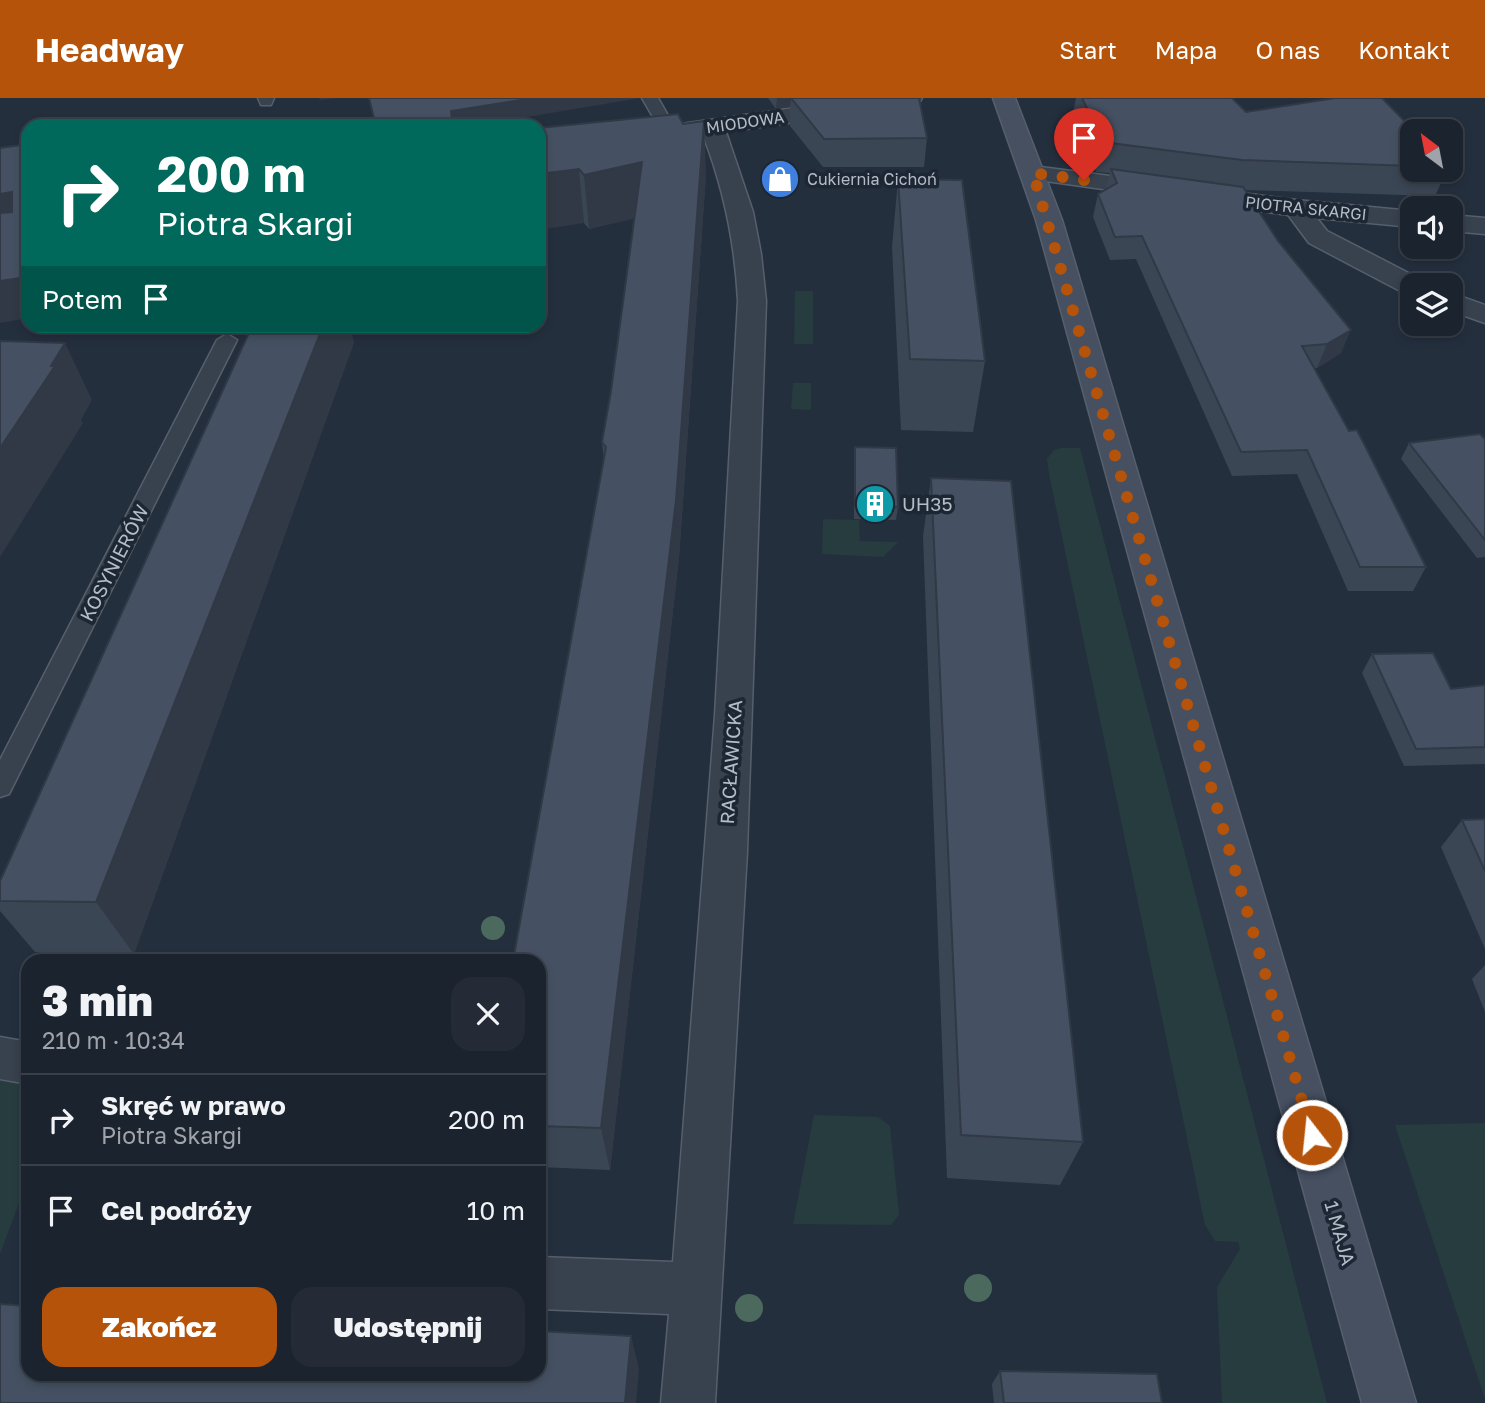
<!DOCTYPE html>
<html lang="pl">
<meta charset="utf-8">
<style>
:root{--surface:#1b232e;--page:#242b36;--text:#f1f3f6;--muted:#a0a4aa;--line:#39404a;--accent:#b45309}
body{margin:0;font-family:"Golos Text",sans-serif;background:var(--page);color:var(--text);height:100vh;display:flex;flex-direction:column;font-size:26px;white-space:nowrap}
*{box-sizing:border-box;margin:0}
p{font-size:23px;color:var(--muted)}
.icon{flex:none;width:38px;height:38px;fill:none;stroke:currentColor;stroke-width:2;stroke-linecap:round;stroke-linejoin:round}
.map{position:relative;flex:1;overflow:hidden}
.details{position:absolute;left:21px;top:856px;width:525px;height:427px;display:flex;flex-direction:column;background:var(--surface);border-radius:21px;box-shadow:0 4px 10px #0003,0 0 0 2px var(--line)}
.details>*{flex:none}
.top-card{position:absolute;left:21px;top:21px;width:525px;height:214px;border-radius:21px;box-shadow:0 4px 10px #0003,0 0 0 2px var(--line);background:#00695c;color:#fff;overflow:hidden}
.needle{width:46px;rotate:328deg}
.tools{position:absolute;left:1400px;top:21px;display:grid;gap:14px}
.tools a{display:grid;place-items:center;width:63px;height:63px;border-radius:14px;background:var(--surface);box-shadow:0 4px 10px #0003,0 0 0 2px var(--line);font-size:35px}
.pin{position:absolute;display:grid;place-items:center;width:60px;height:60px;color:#fff;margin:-72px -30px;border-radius:50% 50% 50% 0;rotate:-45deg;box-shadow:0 0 7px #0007}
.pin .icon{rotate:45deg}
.me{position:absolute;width:77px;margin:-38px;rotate:344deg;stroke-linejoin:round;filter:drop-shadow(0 0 5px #0008)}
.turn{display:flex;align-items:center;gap:24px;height:147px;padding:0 21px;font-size:32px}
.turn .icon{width:91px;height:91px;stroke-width:2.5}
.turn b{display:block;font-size:49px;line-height:60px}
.then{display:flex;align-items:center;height:66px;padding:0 21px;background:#0003;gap:14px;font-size:26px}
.round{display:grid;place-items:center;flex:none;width:74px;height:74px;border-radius:21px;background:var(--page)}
.head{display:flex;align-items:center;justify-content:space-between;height:119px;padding:0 21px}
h1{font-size:42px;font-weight:800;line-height:52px}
.action{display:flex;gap:14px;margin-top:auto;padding:14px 21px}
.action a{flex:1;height:80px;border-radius:21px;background:var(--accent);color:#fff;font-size:28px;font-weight:800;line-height:80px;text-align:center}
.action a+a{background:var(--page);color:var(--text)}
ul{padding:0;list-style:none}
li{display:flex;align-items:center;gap:21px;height:91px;padding:0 21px;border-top:2px solid var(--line)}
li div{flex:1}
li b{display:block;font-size:26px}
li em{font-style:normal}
header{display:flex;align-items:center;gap:42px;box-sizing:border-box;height:98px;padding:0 35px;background:var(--accent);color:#fff}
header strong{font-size:33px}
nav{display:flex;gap:38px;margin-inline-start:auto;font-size:24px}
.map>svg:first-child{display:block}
.green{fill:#263c3f}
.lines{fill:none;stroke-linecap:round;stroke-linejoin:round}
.service-casing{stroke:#565f6c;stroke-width:3}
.minor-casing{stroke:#565f6c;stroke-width:3}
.tertiary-casing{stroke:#565f6c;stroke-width:3}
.secondary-casing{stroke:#565f6c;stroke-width:3}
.service{fill:#38414e;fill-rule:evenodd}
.minor{fill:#38414e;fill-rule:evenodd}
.tertiary{fill:#38414e;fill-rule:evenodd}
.secondary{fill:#465061;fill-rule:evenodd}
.tree{fill:#4b6a5d}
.wall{fill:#3b4654}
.shaded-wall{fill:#303945}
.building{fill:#455162;stroke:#303945;stroke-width:2}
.route{stroke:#b45309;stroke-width:12;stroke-dasharray:0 21.6}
.labels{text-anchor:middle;stroke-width:7;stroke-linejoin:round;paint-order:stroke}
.far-street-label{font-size:16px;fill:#b4bcc9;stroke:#1d2633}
.far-poi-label{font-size:16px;fill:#b4bcc9;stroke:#1d2633;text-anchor:start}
.poi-label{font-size:19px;fill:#b4bcc9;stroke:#1d2633;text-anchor:start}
.street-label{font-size:19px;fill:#b4bcc9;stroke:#1d2633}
</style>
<header>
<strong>Headway</strong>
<nav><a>Start</a><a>Mapa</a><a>O nas</a><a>Kontakt</a></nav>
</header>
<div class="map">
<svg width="1485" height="1305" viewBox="0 0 1485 1305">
<rect width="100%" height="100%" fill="#242f3e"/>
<g class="green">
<path d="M795 193H813V246H794Z"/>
<path d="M793 285H811V312L791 311Z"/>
<path d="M1061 350H1080L1327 1305H1222L1217 1189 1240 1151 1238 1144 1215 1143 1205 1127 1049 376 1047 361 1054 352Z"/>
<path d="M823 421 859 422 860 443 898 444 883 459 822 456Z"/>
<path d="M0 979 28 986V1097L19 1105 0 1156Z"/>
<path d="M814 1017 878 1019 890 1028 899 1117 891 1127 793 1126Z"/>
<path d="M1485 1025V1301L1395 1027Z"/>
</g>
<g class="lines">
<g class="service-casing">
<g id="service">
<path d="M258 0H274L271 7H261Z"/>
<path d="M642 0H658L678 35 676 38H664Z"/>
<path d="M227 236 237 242 13 688 9 696 0 699V662L217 242Z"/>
</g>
</g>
<g class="minor-casing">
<g id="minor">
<path d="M863 0H922L919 5 911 7 726 34 753 114 761 156 766 203 747 754 715 1305H661L669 1216 539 1211V1159L673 1164 715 617 738 203C735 145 724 91 703 37L688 39 680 37 676 32 680 27 688 25Z"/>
<path d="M1296 102 1305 105 1327 133 1422 182 1425 187H1412V196L1402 194 1309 145 1283 110 1287 105Z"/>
<path d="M1451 195 1485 207V225L1451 213Z"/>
<path d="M0 939 28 944V986L0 981Z"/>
</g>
</g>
<g class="tertiary-casing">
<g id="tertiary">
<path d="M1033 68 1296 102 1412 113V129L1296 118 1024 80 1021 75 1024 70Z"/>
<path d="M1451 117 1485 120V136L1451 133Z"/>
</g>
</g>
<g class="secondary-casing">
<path id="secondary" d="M993 0H1015L1062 122 1416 1305H1362L1036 122Z"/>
</g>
<use href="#service" class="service"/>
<use href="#minor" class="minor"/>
<use href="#tertiary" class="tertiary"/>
<use href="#secondary" class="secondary"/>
</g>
<g class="tree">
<circle cx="493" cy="830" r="12"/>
<circle cx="978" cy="1190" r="14"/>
<circle cx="749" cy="1210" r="14"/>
</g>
<g class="wall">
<path d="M768 0H919L927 40 924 69H823L790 28V9L776 11Z"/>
<path d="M1076 0H1232L1246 14 1412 33V72H1447L1435 98 1245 92 1341 255 1317 270H1314L1426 469 1413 493H1348L1297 376 1232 378 1136 161 1110 162 1093 119 1098 96 1106 91 1110 75 1096 74 1072 20Z"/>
<path d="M539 30 706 76 679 459 610 1072 539 1069V863L604 364 602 344 611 293 634 120 589 131 584 125Z"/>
<path d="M898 81 985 263 973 334 901 332 892 149Z"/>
<path d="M354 244 134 856 35 854 0 813V783L71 629Z"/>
<path d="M1485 341V459L1477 460 1401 361 1409 345Z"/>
<path d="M855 349 898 409 896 422 854 421V362Z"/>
<path d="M931 380 1083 1044 1060 1087 947 1080 923 438Z"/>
<path d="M1372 556 1451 591 1485 587V666L1404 668 1362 575Z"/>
<path d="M1485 721V851L1441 749 1462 722Z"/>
<path d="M1485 867V914L1472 881Z"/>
<path d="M1000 1273 1162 1305H994L992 1286Z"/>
</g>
<g class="shaded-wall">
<path d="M319 0H338L320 2Z"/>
<path d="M534 0H640L473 28H453L451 13Z"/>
<path d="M777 0H849H791L790 9 776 11Z"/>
<path d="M704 23 706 76 679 459 610 1072 601 1030Z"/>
<path d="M642 64 645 118 589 131 584 77Z"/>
<path d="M579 71 584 125 539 132V76Z"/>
<path d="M12 94 28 128 0 136V96Z"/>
<path d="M28 166V220L0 225V183Z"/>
<path d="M323 228H350L354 244 134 856 96 804Z"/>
<path d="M1351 232 1341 255 1317 270 1327 246Z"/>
<path d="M65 245 92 302 81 322 83 325 0 459V350Z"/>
<path d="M631 1238 639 1271 636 1305H625Z"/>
</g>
<g class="building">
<path d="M369 0H534L451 13 453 28H376Z"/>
<path d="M791 0H919L927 40 824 41Z"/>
<path d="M1082 0H1232L1246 14 1335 0H1382L1414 33H1412V68L1242 62 1103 44Z"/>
<path d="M678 16 683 26 704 23 676 402 601 1030 539 1028V863H513L606 349 602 344 611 293 642 64 584 77 579 71 539 76V30Z"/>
<path d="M28 46V166H27V179L0 183V115L12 114V94L0 96V50Z"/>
<path d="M1111 71 1243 89 1278 143 1351 232 1327 246 1302 248 1349 333 1357 332 1426 469H1360L1307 352 1241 354 1142 138 1115 139 1098 96 1117 85Z"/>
<path d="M898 81 962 82 985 263 910 261Z"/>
<path d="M252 228H323L96 804 0 803V783Z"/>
<path d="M1 243 65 245 51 268H55L0 350V244Z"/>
<path d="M1480 336 1485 341V442L1409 345Z"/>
<path d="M855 349 896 350 898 409 855 408Z"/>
<path d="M931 380 1011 383 1083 1044 961 1037Z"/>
<path d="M1433 555 1451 591 1485 587V649L1416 651 1372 556Z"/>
<path d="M1485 721V773L1462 722Z"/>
<path d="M0 1206 28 1208V1276H539V1233L631 1238 625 1305H0Z"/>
<path d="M1000 1273 1157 1276 1162 1305H1004Z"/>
</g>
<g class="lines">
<path class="route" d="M1084 82 1033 75 1312 1037"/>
</g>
<defs>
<g id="shop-disc" transform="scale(2.0125)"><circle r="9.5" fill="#3f7fe0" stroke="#1d2633"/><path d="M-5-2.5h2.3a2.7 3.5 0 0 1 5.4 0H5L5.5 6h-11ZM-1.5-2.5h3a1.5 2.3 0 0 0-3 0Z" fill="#fff"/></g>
<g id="building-disc" transform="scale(2.0125)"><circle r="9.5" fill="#0f9aa8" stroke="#1d2633"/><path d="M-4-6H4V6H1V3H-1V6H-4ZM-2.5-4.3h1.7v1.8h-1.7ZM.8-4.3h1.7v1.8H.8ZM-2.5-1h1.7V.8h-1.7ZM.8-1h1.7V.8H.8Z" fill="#fff"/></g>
</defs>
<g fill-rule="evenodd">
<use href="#shop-disc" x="780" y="81"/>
<use href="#building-disc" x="875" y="406"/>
</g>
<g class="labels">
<g class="far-street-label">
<text transform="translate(745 24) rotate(-8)" y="6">MIODOWA</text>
<text transform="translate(1306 110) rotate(6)" y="6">PIOTRA SKARGI</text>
</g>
<g class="far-poi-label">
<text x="807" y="87">Cukiernia Cichoń</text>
</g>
<g class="poi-label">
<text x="902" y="413">UH35</text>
</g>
<g class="street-label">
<text transform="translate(114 465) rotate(-63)" y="7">KOSYNIERÓW</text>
<text transform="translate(731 664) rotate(-86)" y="7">RACŁAWICKA</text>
<text transform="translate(1340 1135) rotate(74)" y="7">1 MAJA</text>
</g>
</g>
</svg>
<div class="tools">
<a><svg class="needle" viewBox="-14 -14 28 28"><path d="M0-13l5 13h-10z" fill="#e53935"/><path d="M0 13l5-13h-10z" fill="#a0a4aa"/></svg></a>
<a><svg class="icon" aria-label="sound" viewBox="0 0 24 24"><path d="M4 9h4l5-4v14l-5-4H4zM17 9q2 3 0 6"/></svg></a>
<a><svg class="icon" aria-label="layers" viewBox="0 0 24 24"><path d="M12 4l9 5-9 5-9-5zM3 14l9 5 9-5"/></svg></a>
</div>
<div class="pin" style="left:1084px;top:82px;background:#d93025"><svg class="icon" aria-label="arrive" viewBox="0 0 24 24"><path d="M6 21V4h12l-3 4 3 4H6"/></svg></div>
<svg class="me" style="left:1312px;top:1037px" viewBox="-20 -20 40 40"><circle r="17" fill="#b45309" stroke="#fff" stroke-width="3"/><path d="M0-11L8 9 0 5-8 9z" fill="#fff"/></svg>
<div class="top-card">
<div class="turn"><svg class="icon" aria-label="right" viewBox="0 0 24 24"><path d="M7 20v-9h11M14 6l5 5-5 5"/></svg><div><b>200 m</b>Piotra Skargi</div></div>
<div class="then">Potem<svg class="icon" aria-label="arrive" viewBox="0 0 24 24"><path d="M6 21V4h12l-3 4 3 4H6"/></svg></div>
</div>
<section class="details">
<div class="head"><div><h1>3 min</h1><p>210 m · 10:34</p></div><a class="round"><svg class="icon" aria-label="close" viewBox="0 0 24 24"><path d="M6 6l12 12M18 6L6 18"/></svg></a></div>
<ul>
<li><svg class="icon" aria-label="right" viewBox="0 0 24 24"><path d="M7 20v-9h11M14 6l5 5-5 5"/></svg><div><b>Skręć w prawo</b><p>Piotra Skargi</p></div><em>200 m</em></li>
<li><svg class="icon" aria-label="arrive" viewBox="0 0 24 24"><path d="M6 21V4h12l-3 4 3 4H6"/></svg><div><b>Cel podróży</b></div><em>10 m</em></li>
</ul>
<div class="action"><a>Zakończ</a><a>Udostępnij</a></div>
</section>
</div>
